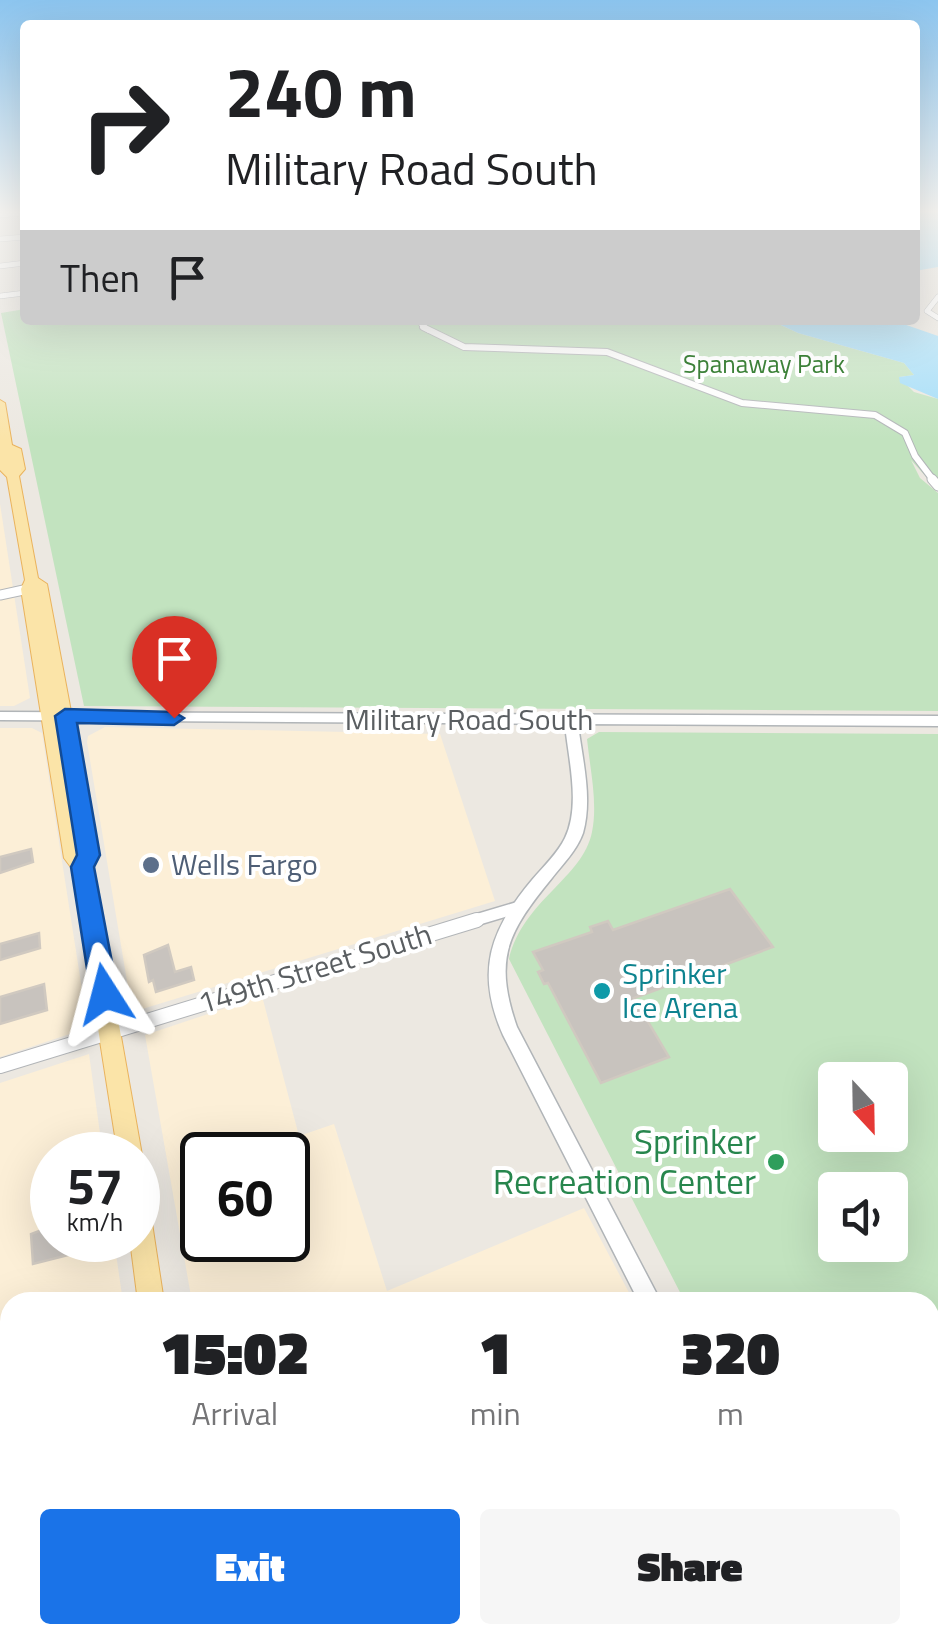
<!DOCTYPE html>
<style>
:root{--surface:#fff;--page:#f6f6f6;--text:#202124;--muted:#757577;--accent:#1a73e8}
body{margin:0;font-family:"Titillium Web",sans-serif;background:var(--page);color:var(--text);height:100vh;display:flex;flex-direction:column;font-size:38px;white-space:nowrap}
*{box-sizing:border-box;margin:0}
p{font-size:32px;color:var(--muted)}
.icon{flex:none;width:55px;height:55px;fill:none;stroke:currentColor;stroke-width:2;stroke-linecap:round;stroke-linejoin:round}
.map{position:relative;flex:1;overflow:hidden}
.details{position:absolute;left:0px;top:1292px;width:940px;height:352px;display:flex;flex-direction:column;background:var(--surface);border-radius:30px 30px 0 0;box-shadow:0 10px 40px #0002}
.details>*{flex:none}
.guide{position:absolute;left:20px;top:20px;width:900px;height:305px;border-radius:10px;box-shadow:0 10px 40px #0002;background:#fff;color:var(--text);overflow:hidden}
.needle{width:65px;rotate:158deg}
.tools{position:absolute;left:818px;top:1062px;display:grid;gap:20px}
.tools a{display:grid;place-items:center;width:90px;height:90px;border-radius:10px;background:var(--surface);box-shadow:0 10px 40px #0002;font-size:50px}
.speed{position:absolute;left:30px;top:1132px;display:flex;gap:20px;font-size:50px;font-weight:700;text-align:center}
.speed>*{display:grid;place-content:center;width:130px;height:130px;border-radius:50%;background:var(--surface);box-shadow:0 10px 40px #0002;line-height:1}
.speed small{font-size:25px;font-weight:400}
.speed .limit{border:5px solid #111;border-radius:15px;background:#fff;color:#111}
.pin{position:absolute;display:grid;place-items:center;width:85px;height:85px;color:#fff;margin:-102px -42px;border-radius:50% 50% 50% 0;rotate:-45deg;box-shadow:0 0 10px #0007}
.pin .icon{rotate:45deg}
.me{position:absolute;width:110px;margin:-55px;rotate:351deg;stroke-linejoin:round;filter:drop-shadow(0 0 8px #0008)}
.turn{display:flex;align-items:center;gap:35px;height:210px;padding:0 40px;font-size:45px}
.turn .icon{width:130px;height:130px;stroke-width:2.5}
.turn b{display:block;font-size:70px;line-height:85px}
.then{display:flex;align-items:center;height:95px;padding:0 40px;background:#0003;gap:20px;font-size:38px}
.eta{display:flex;justify-content:space-evenly;align-items:center;height:170px;text-align:center}
.eta b{font-size:60px;font-weight:800;line-height:70px}
.button{display:flex;gap:20px;margin-top:auto;padding:20px 40px}
.button a{flex:1;height:115px;border-radius:10px;background:var(--accent);color:#fff;font-size:40px;font-weight:800;line-height:115px;text-align:center}
.button a+a{background:var(--page);color:var(--text)}
.map>svg:first-child{display:block}
.commercial{fill:#fcefd7;fill-rule:evenodd}
.green{fill:#c2e3bf;fill-rule:evenodd}
.water{fill:#a3defa}
.building{fill:#c8c3be;stroke:#d0c9c0;stroke-width:2.5}
.lines{fill:none;stroke-linecap:round;stroke-linejoin:round}
.street-far5-casing{stroke:#b2b5b8;stroke-width:6}
.street-far4-casing{stroke:#b2b5b8;stroke-width:8}
.street-far3-casing{stroke:#b2b5b8;stroke-width:11}
.street-far2-casing{stroke:#b2b5b8;stroke-width:14}
.street-far1-casing{stroke:#b2b5b8;stroke-width:16}
.street-casing{stroke:#b2b5b8;stroke-width:20}
.secondary-casing{stroke:#b1b5b8;stroke-width:3}
.primary-casing{stroke:#eab35d;stroke-width:2}
.street-far5{stroke:#fff;stroke-width:5}
.street-far4{stroke:#fff;stroke-width:6}
.street-far3{stroke:#fff;stroke-width:9}
.street-far2{stroke:#fff;stroke-width:11}
.street-far1{stroke:#fff;stroke-width:14}
.street{stroke:#fff;stroke-width:18}
.secondary{fill:#fff;fill-rule:evenodd}
.primary{fill:#fbe4a8;fill-rule:evenodd}
.route{fill:#1a73e8;stroke:#114b97;stroke-width:2.5}
.service-dot{fill:#5c6f8a;stroke:#fff;stroke-width:4}
.culture-dot{fill:#0f9aa8;stroke:#fff;stroke-width:4}
.leisure-dot{fill:#2e9e5b;stroke:#fff;stroke-width:4}
.labels{text-anchor:middle;stroke-width:8;stroke-linejoin:round;paint-order:stroke}
.far-park-label{font-size:25px;fill:#3d8239;stroke:#fff}
.street-label{font-size:30px;fill:#5a5e61;stroke:#fff}
.service-label{font-size:30px;fill:#4e5e75;stroke:#fff;text-anchor:start}
.culture-label{font-size:30px;fill:#0d838f;stroke:#fff;text-anchor:start}
.near-leisure-label{font-size:35px;fill:#27864d;stroke:#fff;text-anchor:end}
</style>
<div class="map">
<svg width="938" height="1643" viewBox="0 0 938 1643">
<rect width="100%" height="100%" fill="#ece8e1"/>
<g class="commercial">
<path d="M0 504 30 698 14 706H0Z"/>
<path d="M105 727 440 734 495 901 139 1010 131 1005 87 742 88 736Z"/>
<path d="M0 728H32L42 733 88 1028 0 1057Z"/>
<path d="M262 996 299 1136 334 1124 387 1291 584 1208 634 1302H192L145 1035ZM202 1155H288V1240H202Z"/>
<path d="M89 1054 103 1155H52V1240H114L123 1302H10V1445L0 1449V1083Z"/>
<path d="M10 1542V1635H169L170 1643H0V1546Z"/>
<path d="M388 1635H557L560 1643H372Z"/>
</g>
<g class="green">
<path d="M25 309V320H770L798 333 904 363 914 375 899 377 914 392 938 399V490L911 460 920 478 938 493V711L84 706 1 313Z"/>
<path d="M599 732 938 734V1643H860L856 1635H930V1302H685L509 959C523 900 583 878 592 832 598 803 590 769 587 739ZM835 1080H890V1135H835ZM835 1190H890V1245H835Z"/>
</g>
<g class="water">
<path d="M915 210H938V267L915 271Z"/>
<path d="M770 320H892L938 336V399L900 383 899 377 914 375 904 363 798 333Z"/>
</g>
<g class="building">
<path d="M31 849 33 862 0 873V857Z"/>
<path d="M730 889 773 947 634 998 669 1057 601 1083 548 983 544 984 538 972 543 970 533 952 592 932 590 927 608 921 613 930Z"/>
<path d="M39 933 40 948 0 960V944Z"/>
<path d="M168 945 175 972 191 967 194 980 156 992 153 980 149 982 144 955Z"/>
<path d="M44 984 47 1010 0 1024V997Z"/>
<path d="M52 1226V1240L97 1241 76 1249V1253L33 1264 31 1234Z"/>
</g>
<g class="lines">
<g class="street-far5-casing">
<g id="street-far5">
<path d="M0 215 25 213"/>
<path d="M0 239 25 237"/>
<path d="M0 266 25 263"/>
<path d="M0 296 25 293"/>
<path d="M938 297 927 311 938 318"/>
<path d="M417 320 428 330"/>
</g>
</g>
<g class="street-far4-casing">
<path id="street-far4" d="M423 327 464 347 607 352 742 403 875 415 905 433 915 456 934 481"/>
</g>
<g class="street-far3-casing">
<g id="street-far3">
<path d="M932 479 938 486"/>
<path d="M0 595 28 589"/>
</g>
</g>
<g class="street-far2-casing">
<path id="street-far2" d="M469 922 516 908"/>
</g>
<g class="street-far1-casing">
<path id="street-far1" d="M0 1066 477 920"/>
</g>
<g class="street-casing">
<g id="street">
<path d="M0 1523 10 1518"/>
<path d="M296 1643 311 1635"/>
</g>
</g>
<g class="secondary-casing">
<g id="secondary">
<path d="M0 712 938 716V726L578 724C582 758 593 798 583 833 577 850 563 864 552 878 508 932 493 958 517 1027L661 1302H639L503 1035C475 972 490 930 532 880 543 867 558 853 565 838 581 805 568 758 565 724L0 720Z"/>
<path d="M805 1635H832L835 1643H808Z"/>
</g>
</g>
<g class="primary-casing">
<g id="primary">
<path d="M0 400 5 403 12 445 21 449 25 469 19 476 38 578 47 584 98 855 91 867 142 1155 138 1163V1155H118L73 870 64 858 21 589 25 580 7 477 0 470Z"/>
<path d="M138 1198 147 1201 150 1210 164 1302H138L130 1240H138Z"/>
<path d="M185 1635H217L218 1643H186Z"/>
</g>
</g>
<use href="#street-far5" class="street-far5"/>
<use href="#street-far4" class="street-far4"/>
<use href="#street-far3" class="street-far3"/>
<use href="#street-far2" class="street-far2"/>
<use href="#street-far1" class="street-far1"/>
<use href="#street" class="street"/>
<use href="#secondary" class="secondary"/>
<use href="#primary" class="primary"/>
</g>
<linearGradient id="sky" x2="0" y2="1"><stop stop-color="#8cc5ef"/><stop offset="0.48" stop-color="#f6f5f2"/><stop offset="1" stop-color="#f6f5f2" stop-opacity="0"/></linearGradient>
<rect width="938" height="440" fill="url(#sky)"/>
<path class="route" d="M65 709 174 712 184 718 174 725 77 723 100 855 94 867 118 994 114 1002 105 1005 95 1002 91 994 71 867 77 855 55 716Z"/>
<circle class="service-dot" cx="151" cy="865" r="10"/>
<circle class="culture-dot" cx="602" cy="991" r="10"/>
<circle class="leisure-dot" cx="776" cy="1162" r="10"/>
<g class="labels">
<g class="far-park-label">
<text x="764" y="373">Spanaway Park</text>
</g>
<g class="street-label">
<text x="469" y="730">Military Road South</text>
<text transform="translate(315 969) rotate(-17)" y="10">149th Street South</text>
</g>
<g class="service-label">
<text x="171" y="875">Wells Fargo</text>
</g>
<g class="culture-label">
<text x="622" y="984">Sprinker<tspan x="622" dy="34">Ice Arena</tspan></text>
</g>
<g class="near-leisure-label">
<text x="756" y="1154">Sprinker<tspan x="756" dy="40">Recreation Center</tspan></text>
</g>
</g>
</svg>
<div class="tools">
<a><svg class="needle" viewBox="-14 -14 28 28"><path d="M0-13l5 13h-10z" fill="#e53935"/><path d="M0 13l5-13h-10z" fill="#757577"/></svg></a>
<a><svg class="icon" aria-label="sound" viewBox="0 0 24 24"><path d="M4 9h4l5-4v14l-5-4H4zM17 9q2 3 0 6"/></svg></a>
</div>
<div class="speed"><div>57<small>km/h</small></div><div class="limit">60</div></div>
<div class="pin" style="left:174px;top:718px;background:#d93025"><svg class="icon" aria-label="arrive" viewBox="0 0 24 24"><path d="M6 21V4h12l-3 4 3 4H6"/></svg></div>
<svg class="me" style="left:105px;top:994px" viewBox="-20 -20 40 40"><path d="M0-17L14 15 0 8-14 15z" fill="#1a73e8" stroke="#fff" stroke-width="4"/></svg>
<div class="guide">
<div class="turn"><svg class="icon" aria-label="right" viewBox="0 0 24 24"><path d="M7 20v-9h11M14 6l5 5-5 5"/></svg><div><b>240 m</b>Military Road South</div></div>
<div class="then">Then<svg class="icon" aria-label="arrive" viewBox="0 0 24 24"><path d="M6 21V4h12l-3 4 3 4H6"/></svg></div>
</div>
<section class="details">
<div class="eta">
<div><b>15:02</b><p>Arrival</p></div>
<div><b>1</b><p>min</p></div>
<div><b>320</b><p>m</p></div>
</div>
<div class="button"><a>Exit</a><a>Share</a></div>
</section>
</div>
